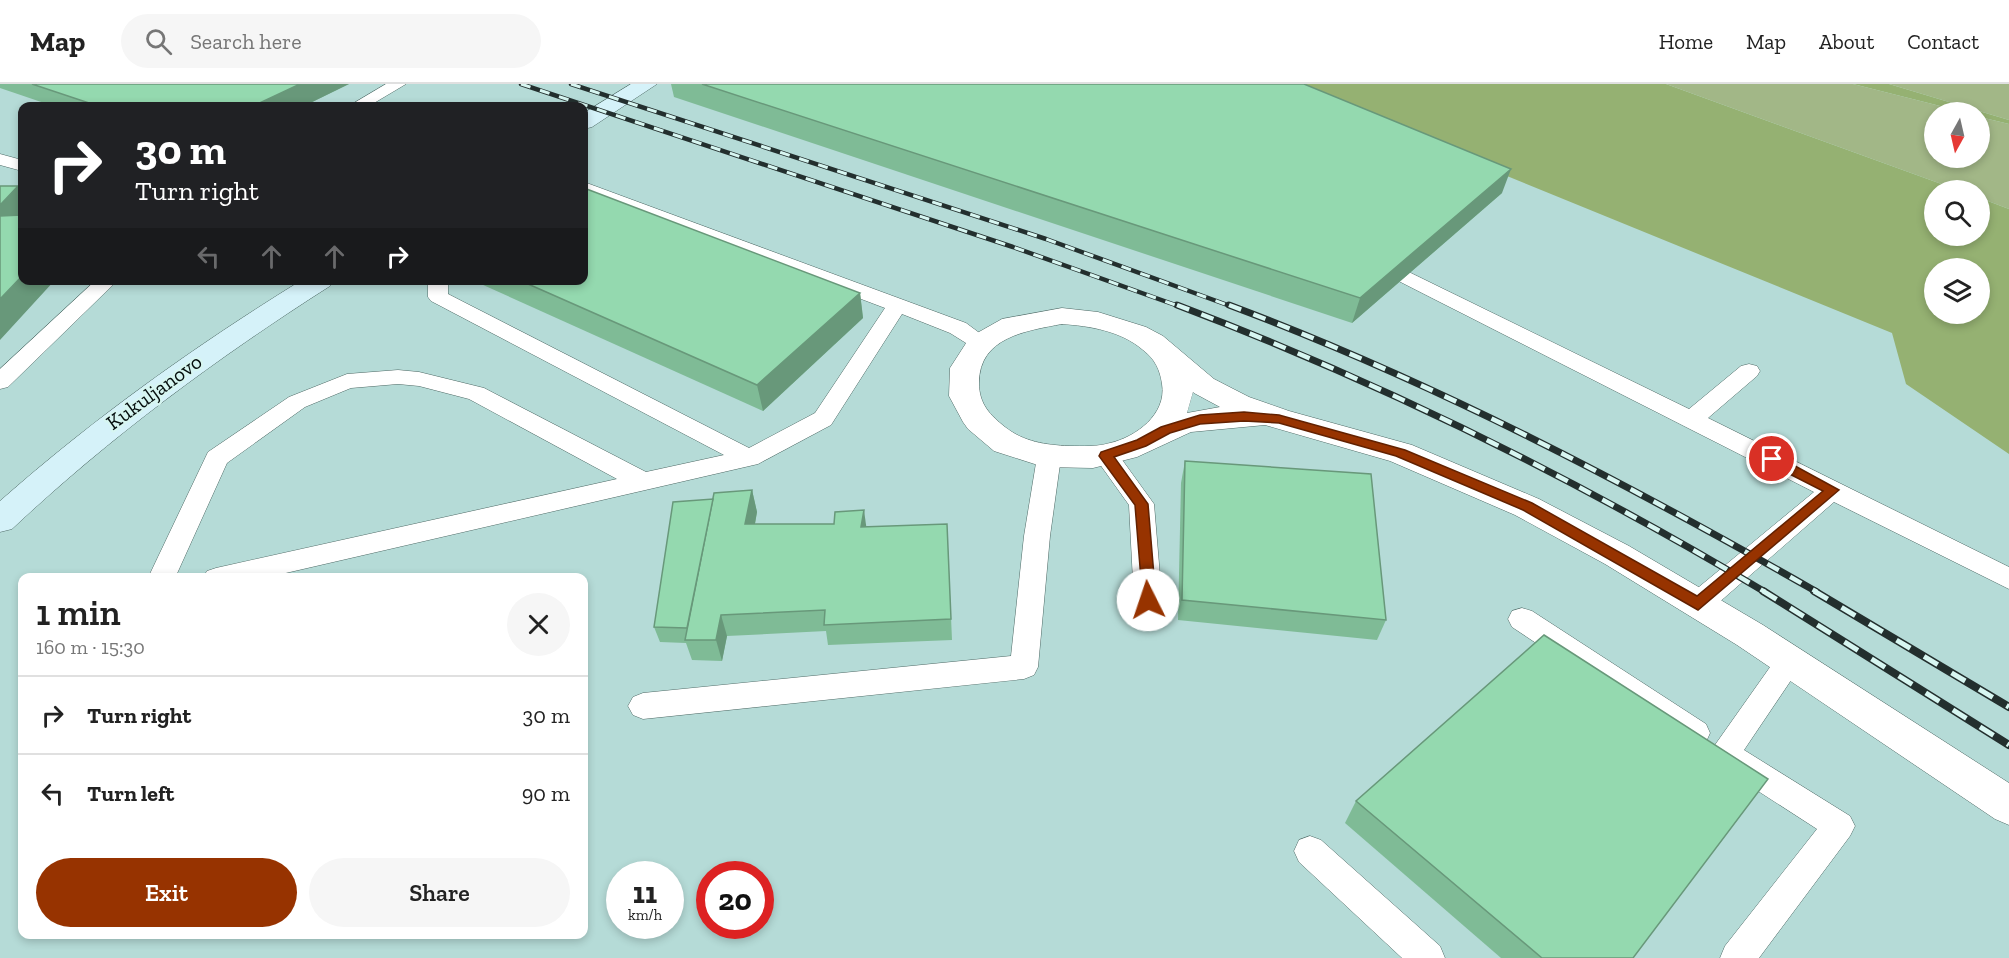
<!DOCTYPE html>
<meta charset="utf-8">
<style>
:root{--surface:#fff;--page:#f6f6f6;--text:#222;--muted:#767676;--line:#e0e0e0;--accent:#973300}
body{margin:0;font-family:"Zilla Slab",serif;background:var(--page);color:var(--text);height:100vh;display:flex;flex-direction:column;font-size:22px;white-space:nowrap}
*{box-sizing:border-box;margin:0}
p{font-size:20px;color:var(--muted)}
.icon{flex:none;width:33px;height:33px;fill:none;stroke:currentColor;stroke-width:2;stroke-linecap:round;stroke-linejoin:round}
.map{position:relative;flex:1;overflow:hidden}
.drawer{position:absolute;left:18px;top:489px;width:570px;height:366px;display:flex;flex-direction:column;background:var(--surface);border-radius:12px;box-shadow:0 3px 9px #0003}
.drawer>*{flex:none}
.banner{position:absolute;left:18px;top:18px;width:570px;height:183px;border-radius:12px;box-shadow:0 3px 9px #0003;background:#202124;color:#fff;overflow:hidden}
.needle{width:39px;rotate:188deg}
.fabs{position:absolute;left:1924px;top:18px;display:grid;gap:12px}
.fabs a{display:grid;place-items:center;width:66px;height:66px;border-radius:50%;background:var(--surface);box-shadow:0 3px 9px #0003;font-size:30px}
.speed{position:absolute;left:606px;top:777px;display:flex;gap:12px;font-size:30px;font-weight:700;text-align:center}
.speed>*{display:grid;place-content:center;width:78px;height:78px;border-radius:50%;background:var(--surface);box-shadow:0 3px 9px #0003;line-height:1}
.speed small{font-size:15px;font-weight:400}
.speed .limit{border:9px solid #d22;background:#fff;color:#111}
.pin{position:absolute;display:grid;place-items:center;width:51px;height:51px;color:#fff;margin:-26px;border:3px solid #fff;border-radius:50%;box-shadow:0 2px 6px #0007}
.me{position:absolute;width:66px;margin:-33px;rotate:356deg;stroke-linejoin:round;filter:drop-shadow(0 0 4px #0008)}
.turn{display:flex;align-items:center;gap:21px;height:126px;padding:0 18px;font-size:27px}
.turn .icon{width:78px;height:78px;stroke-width:2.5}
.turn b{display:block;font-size:42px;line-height:51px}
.lanes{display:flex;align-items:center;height:57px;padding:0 18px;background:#0003;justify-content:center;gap:30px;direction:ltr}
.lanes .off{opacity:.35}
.round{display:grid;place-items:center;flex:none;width:63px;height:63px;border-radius:32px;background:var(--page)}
.overview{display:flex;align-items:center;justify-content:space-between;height:102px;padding:0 18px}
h1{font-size:36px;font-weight:600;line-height:45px}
.action{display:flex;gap:12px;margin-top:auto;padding:12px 18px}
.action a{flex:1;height:69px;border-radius:36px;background:var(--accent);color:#fff;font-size:24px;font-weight:600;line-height:69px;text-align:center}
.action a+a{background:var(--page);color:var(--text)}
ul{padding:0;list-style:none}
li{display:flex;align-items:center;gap:18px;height:78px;padding:0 18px;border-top:2px solid var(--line)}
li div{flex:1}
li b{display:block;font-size:22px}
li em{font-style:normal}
header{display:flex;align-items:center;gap:36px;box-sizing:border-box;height:84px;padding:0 30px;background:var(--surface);border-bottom:2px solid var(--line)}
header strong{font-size:28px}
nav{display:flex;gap:33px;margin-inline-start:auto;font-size:21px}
.search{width:420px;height:54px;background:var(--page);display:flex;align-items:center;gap:15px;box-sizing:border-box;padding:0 21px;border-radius:33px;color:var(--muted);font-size:22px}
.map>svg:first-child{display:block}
.built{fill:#b5dbd7;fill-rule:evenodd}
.green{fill:#a2b787}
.forest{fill:#95b172;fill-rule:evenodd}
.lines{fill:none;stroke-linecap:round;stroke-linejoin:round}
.lane-casing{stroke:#4e6965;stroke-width:1}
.street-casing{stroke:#4e6965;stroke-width:1}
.secondary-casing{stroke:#4e6965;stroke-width:1}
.lane{fill:#fff;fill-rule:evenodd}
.street{fill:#fff;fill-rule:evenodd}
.secondary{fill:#d5f2f9;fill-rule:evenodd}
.rail-far2-casing{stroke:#232f2e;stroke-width:4.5}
.rail-far1-casing{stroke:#232f2e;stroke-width:7}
.rail-casing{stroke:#232f2e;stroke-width:8}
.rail-far2{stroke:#d7f6f1;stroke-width:3;stroke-dasharray:10;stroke-linecap:butt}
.rail-far1{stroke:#d7f6f1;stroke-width:4.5;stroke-dasharray:13;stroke-linecap:butt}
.rail{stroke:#d7f6f1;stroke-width:5;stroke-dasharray:16;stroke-linecap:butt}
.wall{fill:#7fbb96}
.shaded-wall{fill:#68987a}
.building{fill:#94d9af;stroke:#68987a;stroke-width:1.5}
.route{fill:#973300;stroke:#622100;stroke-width:1.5}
.labels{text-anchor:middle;stroke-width:4.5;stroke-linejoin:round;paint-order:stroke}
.street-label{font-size:21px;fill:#050e0d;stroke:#d7f6f1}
</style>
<header>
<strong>Map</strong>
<div class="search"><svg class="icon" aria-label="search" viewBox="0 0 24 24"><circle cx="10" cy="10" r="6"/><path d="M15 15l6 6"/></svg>Search here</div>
<nav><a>Home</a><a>Map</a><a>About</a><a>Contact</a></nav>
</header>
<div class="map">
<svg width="2009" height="874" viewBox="0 0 2009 874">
<rect width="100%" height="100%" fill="#cae9e4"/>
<path class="built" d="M0 0H1327L2009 262V874H0ZM22 22H584V196H22ZM22 494H584V850H22ZM620 790H670V842H620ZM710 790H760V842H710Z"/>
<g class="green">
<path d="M1666 0H1853L1964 28H1935V74H1980V33L2009 40V125L1980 114V106H1958Z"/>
<path d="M1889 0H2009V36Z"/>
</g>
<g class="forest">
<path d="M1281 0H1666L1958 106H1935V152H1980V114L2009 125V370L1906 300 1892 249ZM1935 184H1980V230H1935Z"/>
<path d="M1853 0H1889L2009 36V40L1980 33V28H1964Z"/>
</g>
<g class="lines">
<g class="lane-casing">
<g id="lane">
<path d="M386 0H406L369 22H349Z"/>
<path d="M0 70 22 76V87L0 81Z"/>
<path d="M584 98 966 239 993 259 990 264H974L950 249 902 230 831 341 758 380 264 494H203L207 487 216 484 617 395 469 315 419 302 398 300 351 304 305 323 227 379 175 494H148L208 368 289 313 347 290 398 286 419 288 484 304 646 388 724 371 431 217 428 213V196H448V210L749 364 815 329 885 224 584 110Z"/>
<path d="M1376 172 1689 325 1741 282 1749 280 1757 282 1760 287 1757 292 1708 334 2009 483V505L1834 418 1708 528 1698 531 1688 528 1684 520 1688 512 1814 408 1369 182 1366 178 1369 174Z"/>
<path d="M96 196H118L8 303 0 305V285Z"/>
<path d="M1049 364 1058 367 1061 373 1050 452 1038 583 1034 591 1024 595 643 635 633 631 628 622 633 613 643 609 1011 572 1024 452 1037 373 1040 367Z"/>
<path d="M1106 364 1115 366 1154 420 1162 516 1158 524 1148 527 1138 524 1134 516 1129 421 1094 372 1097 366Z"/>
<path d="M1522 524 1532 527 1706 640 1710 649 1706 658 1695 662 1684 658 1512 543 1508 535 1512 527Z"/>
<path d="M1790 565 1800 569 1804 577 1744 666 1850 732 1855 742 1850 752 1759 874H1720L1725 862 1817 745 1727 687 1725 681 1714 677 1710 668 1780 569Z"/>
<path d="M1310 752 1321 756 1440 862 1445 874H1402L1299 778 1294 767 1299 756Z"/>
</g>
</g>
<g class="street-casing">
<path id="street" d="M1062 224 1098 228 1146 243 1163 252 1214 295 1249 313 1289 327 1412 361 1539 415 1629 462 1763 541 2009 699V741L1995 735 1737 561 1605 480 1515 431 1390 377 1265 341 1191 348 1137 373 1093 384 1044 383 994 367 968 345 963 338 949 312 950 284 970 253 1002 235ZM1062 240C1090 242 1121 247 1143 266 1155 275 1160 286 1162 300 1167 330 1136 353 1110 359 1097 363 1083 362 1069 362 1046 361 1024 358 1005 343 990 331 979 320 979 299 979 253 1026 247 1062 240ZM1193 308 1194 309 1220 323 1187 329Z"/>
</g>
<g class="secondary-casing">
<g id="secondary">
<path d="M631 0H657L592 43 584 45V29Z"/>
<path d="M302 196H334L330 202C217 274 110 353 12 445L0 448V417C94 334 195 262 302 196Z"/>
</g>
</g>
<use href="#lane" class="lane"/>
<use href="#street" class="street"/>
<use href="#secondary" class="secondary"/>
<g class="rail-far2-casing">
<g id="rail-far2">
<path d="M521 0 1013 163 1181 223"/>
<path d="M571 0 1046 155 1233 223"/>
</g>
</g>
<g class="rail-far1-casing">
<g id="rail-far1">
<path d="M1177 221C1381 298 1578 396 1765 508"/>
<path d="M1229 221C1434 298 1628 400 1817 508"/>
</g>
</g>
<g class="rail-casing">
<g id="rail">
<path d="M1763 507 2009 661"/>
<path d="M1814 507 2009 623"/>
</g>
</g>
<use href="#rail-far2" class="rail-far2"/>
<use href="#rail-far1" class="rail-far1"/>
<use href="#rail" class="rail"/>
</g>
<g class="wall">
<path d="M0 0H349L304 22H53L0 4Z"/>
<path d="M671 0H1304L1502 109 1352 239 674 13Z"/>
<path d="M472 196H584L860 209 863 234 763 327Z"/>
<path d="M1185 377 1386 536 1377 556 1178 536 1181 399Z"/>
<path d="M752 406 757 428 755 440 866 443 947 440 952 556 828 561 826 547 727 552 722 577 692 576 686 559 660 558 654 543 713 415Z"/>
<path d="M1356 717 1633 874H1501L1345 739Z"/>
</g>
<g class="shaded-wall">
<path d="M300 0H349L304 22H253Z"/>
<path d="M1511 85 1502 109 1352 239 1360 214Z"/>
<path d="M18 102 22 108V135L0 146V121Z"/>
<path d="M22 192V196H55L0 256V215Z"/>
<path d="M860 209 863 234 763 327 757 301Z"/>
<path d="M752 406 757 428 751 461 745 440Z"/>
<path d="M864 426 867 448 861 443Z"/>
<path d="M721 531 727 552 722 577 716 556Z"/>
</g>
<g class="building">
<path d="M32 0H300L253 22H98Z"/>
<path d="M702 0H1304L1511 85 1360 214Z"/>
<path d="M0 102H18L0 121Z"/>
<path d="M584 104 860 209 757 301 519 196H584Z"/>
<path d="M22 131V192L0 215V132Z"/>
<path d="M1185 377 1371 390 1386 536 1182 516Z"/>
<path d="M752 406 745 440H834L835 428 864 426 861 443 947 440 951 535 824 541 825 526 721 531 716 556H685L714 409Z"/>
<path d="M713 415 687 544 654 543 673 418Z"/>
<path d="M1544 551 1768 695 1633 874H1542L1356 717Z"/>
</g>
<path class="route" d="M1244 328 1279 331 1405 366 1532 419 1697 512 1823 407 1768 379V372H1777L1839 406 1698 526 1523 426 1396 372 1279 339 1244 337 1200 340 1170 349 1146 362 1114 373 1148 420 1156 516 1154 520H1143L1135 421 1099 372 1101 368 1137 356 1161 343 1200 331Z"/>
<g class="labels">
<g class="street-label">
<text transform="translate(154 308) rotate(-36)" y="7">Kukuljanovo</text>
</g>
</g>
</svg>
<div class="fabs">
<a><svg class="needle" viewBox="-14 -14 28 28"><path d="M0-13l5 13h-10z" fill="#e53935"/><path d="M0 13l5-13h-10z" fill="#767676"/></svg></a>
<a><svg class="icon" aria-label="search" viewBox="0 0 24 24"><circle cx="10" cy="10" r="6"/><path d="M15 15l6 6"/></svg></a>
<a><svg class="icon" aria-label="layers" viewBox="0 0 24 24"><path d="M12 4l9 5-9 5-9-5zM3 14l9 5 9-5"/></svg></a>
</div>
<div class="speed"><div>11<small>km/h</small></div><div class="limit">20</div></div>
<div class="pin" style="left:1772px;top:375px;background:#d93025"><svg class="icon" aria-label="arrive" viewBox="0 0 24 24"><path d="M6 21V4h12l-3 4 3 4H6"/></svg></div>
<svg class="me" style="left:1148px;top:516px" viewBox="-20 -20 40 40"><circle r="19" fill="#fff"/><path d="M0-13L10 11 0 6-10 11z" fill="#973300"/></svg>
<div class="banner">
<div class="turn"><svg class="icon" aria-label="right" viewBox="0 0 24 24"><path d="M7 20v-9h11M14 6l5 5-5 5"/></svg><div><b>30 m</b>Turn right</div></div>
<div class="lanes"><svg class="icon off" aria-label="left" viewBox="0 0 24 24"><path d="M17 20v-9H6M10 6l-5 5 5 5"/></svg><svg class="icon off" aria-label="ahead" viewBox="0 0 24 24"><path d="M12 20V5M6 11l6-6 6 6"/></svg><svg class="icon off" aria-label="ahead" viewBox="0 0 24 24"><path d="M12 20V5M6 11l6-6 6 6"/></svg><svg class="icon" aria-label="right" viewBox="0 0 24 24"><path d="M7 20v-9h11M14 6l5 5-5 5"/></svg></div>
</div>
<section class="drawer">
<div class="overview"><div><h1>1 min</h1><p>160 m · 15:30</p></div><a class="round"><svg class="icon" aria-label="close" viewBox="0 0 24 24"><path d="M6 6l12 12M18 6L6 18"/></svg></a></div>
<ul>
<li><svg class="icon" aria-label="right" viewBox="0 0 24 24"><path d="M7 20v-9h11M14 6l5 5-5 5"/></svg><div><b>Turn right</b></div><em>30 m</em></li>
<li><svg class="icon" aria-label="left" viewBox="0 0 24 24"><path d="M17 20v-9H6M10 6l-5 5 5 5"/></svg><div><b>Turn left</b></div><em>90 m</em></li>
</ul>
<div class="action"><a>Exit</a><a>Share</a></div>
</section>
</div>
